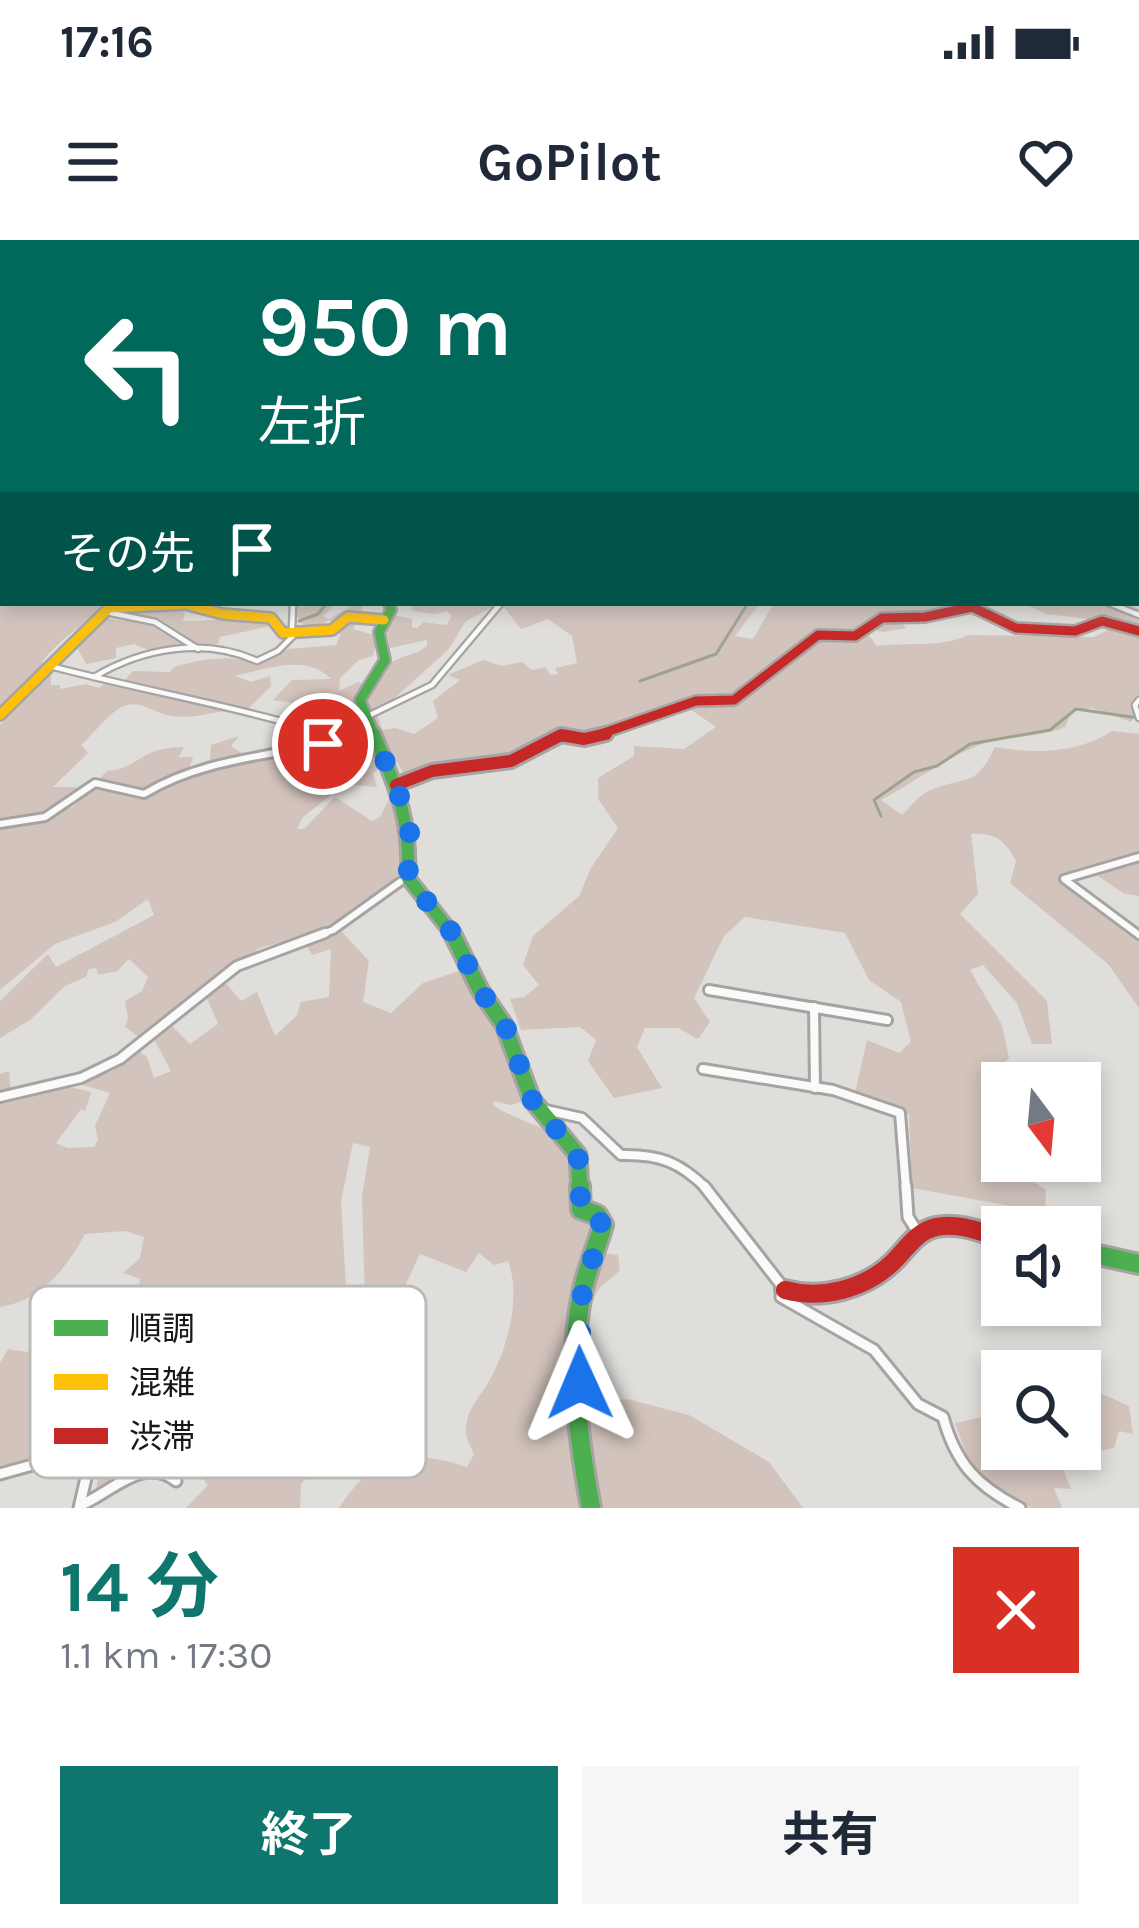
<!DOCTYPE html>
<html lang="ja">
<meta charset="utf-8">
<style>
:root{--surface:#fff;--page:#f6f6f7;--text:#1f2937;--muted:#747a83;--accent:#0f766e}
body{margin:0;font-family:Karla,"Noto Sans JP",sans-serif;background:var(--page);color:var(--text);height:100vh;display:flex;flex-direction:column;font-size:45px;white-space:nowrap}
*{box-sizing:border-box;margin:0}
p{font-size:39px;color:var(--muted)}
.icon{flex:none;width:66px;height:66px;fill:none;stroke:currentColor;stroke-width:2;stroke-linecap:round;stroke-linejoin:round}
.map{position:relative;height:1268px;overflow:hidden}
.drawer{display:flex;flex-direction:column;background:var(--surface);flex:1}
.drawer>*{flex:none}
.hud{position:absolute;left:0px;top:0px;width:1140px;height:366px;box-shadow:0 6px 18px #0003;background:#00695c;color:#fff;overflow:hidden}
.needle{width:78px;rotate:164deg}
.fabs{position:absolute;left:981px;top:822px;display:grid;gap:24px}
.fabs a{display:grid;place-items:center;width:120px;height:120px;border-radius:0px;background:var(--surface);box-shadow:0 6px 18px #0003;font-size:60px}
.pin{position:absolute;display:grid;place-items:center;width:102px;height:102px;color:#fff;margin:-51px;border:6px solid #fff;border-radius:50%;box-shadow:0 3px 12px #0007}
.me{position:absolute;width:132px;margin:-66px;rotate:359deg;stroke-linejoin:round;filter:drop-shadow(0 0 9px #0008)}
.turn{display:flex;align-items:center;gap:42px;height:252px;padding:0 60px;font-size:54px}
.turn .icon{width:156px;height:156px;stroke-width:2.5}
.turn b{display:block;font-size:84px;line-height:102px}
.then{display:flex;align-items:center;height:114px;padding:0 60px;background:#0003;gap:24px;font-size:45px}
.round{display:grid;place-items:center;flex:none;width:126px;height:126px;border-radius:0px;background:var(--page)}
.overview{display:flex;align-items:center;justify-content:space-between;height:204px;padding:0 60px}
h1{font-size:72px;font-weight:700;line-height:90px;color:var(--accent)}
.action{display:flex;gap:24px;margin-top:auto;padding:24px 60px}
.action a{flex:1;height:138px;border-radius:0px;background:var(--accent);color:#fff;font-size:48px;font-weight:700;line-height:138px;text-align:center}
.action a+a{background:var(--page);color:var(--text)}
.status{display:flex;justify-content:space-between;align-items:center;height:84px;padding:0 60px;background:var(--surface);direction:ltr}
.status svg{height:33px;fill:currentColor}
header{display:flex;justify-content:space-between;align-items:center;height:156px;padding:0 60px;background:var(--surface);font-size:54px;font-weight:700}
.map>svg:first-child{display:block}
.green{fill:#d2c3bc}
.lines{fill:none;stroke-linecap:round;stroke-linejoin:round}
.stream{stroke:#9ea38e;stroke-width:3}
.street-far3-casing{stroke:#a5a4a2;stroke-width:9}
.street-far2-casing{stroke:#a5a4a2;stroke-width:12}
.street-far1-casing{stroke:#a5a4a2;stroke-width:14}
.street-casing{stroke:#a5a4a2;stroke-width:15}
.fast-far3-casing{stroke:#a5a4a2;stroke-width:14}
.fast-far2-casing{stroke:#a5a4a2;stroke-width:18}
.fast-far1-casing{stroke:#a5a4a2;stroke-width:21}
.fast-casing{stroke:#a5a4a2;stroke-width:24}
.slow-casing{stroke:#a5a4a2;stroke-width:14}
.jam-far2-casing{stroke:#a5a4a2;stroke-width:14}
.jam-far1-casing{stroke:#a5a4a2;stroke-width:18}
.jam-casing{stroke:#a5a4a2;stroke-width:24}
.street-far3{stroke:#fafafa;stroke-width:4.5}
.street-far2{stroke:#fafafa;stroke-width:6}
.street-far1{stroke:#fafafa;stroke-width:8}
.street{stroke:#fafafa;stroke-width:9}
.fast-far3{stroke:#4caf50;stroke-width:9}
.fast-far2{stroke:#4caf50;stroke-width:12}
.fast-far1{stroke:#4caf50;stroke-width:15}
.fast{stroke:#4caf50;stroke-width:18}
.slow{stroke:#ffc107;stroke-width:9}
.jam-far2{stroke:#c62828;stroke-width:9}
.jam-far1{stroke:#c62828;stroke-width:12}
.jam{stroke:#c62828;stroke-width:18}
.route{stroke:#1a73e8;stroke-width:21;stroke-dasharray:0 37.8}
.key{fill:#fff;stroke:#babab9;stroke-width:3}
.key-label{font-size:33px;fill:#191817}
</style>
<div class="status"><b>17:16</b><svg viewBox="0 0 49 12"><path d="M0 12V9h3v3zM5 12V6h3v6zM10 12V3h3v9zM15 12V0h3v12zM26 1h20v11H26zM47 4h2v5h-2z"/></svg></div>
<header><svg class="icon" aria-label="menu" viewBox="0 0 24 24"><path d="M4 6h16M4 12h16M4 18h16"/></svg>GoPilot<svg class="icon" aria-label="heart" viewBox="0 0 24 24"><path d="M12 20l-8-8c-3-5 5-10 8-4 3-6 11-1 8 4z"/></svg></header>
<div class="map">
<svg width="1139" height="1268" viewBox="0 0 1139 1268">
<rect width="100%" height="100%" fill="#e0dedb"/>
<g class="green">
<path d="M0 334 3 363H108C86 383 59 399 42 422L46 424 0 470Z"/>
<path d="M277 363H299L304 369 302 363H337L323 376 329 379 356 363H385L364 364 353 389 378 396 373 416 359 420 340 438 339 451 358 442 369 446 387 432 386 426C399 415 413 417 427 406V400L390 408 386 386 393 375 412 379V387L417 388 423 382 447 385 452 375 447 371 435 374 412 371 413 363H490L492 367 465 382 449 409 377 474 382 490 395 488 414 494 438 478 433 461 460 440 448 435 483 420 502 426 522 422 532 430 546 427 550 435 558 434 555 428 577 423 572 396 548 379 521 389 502 365 513 363H760L735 396 753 399 774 363H997L976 370 894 379 907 388 883 392 869 388 866 392 877 406C907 402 942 408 968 395L1094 397 1122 383 1046 374 1022 363H1126L1139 369V468L1131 482 1092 468 1072 472 1065 487C1037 499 1011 494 982 504 948 517 914 542 881 560L902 575C911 566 921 553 933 549 968 536 976 547 995 507 1034 514 1077 514 1112 491L1139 494V656L1123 653 1092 632 1070 637 1073 648 1139 697V768L1108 724 1010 643 1016 621C1006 601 995 592 971 594L978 654 960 674 1047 761 1052 804H1032L1017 763 983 725 970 730 1002 785 1009 818 989 839 1002 921 1046 950 1045 972 912 948 909 874 854 857 867 800 899 813 911 802 901 762 869 740 845 693 745 677 724 696 694 758 710 782 698 799 678 788H645L637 807 662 848 614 858 588 821 596 800 580 787 521 790 510 759 524 757 539 745 523 725 533 696 579 656 591 628 618 588 598 559V538L634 516V506L684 509 716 487 690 469 669 470 629 487 563 500 518 519 407 539C386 504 384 494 341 490L332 472 307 488 283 481 293 463 273 460 292 440 331 439C306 413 266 429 235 436L251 442 270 436 271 446 247 470C221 468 198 480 171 476 156 474 140 459 124 466 109 472 94 494 81 505L88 513 53 547H77C68 570 40 575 21 585L49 577 72 562 71 569 107 531C141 528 139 507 184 507L179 517H193L188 532 218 522 210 520 211 505 239 496 231 506 246 516 362 498 380 512 381 527 373 533 377 547 345 544 303 577 297 589H304L335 557 372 581 380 577 394 549 383 534 389 531 407 589 403 638 331 688 260 708 207 744 144 801 125 787 128 778 125 761 142 751 148 737 129 719 117 731 98 735 96 728 89 729 86 737 65 746 30 780 0 798V761L48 714 56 727 154 675 148 659 115 682 55 704 0 750V588L14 585 0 586V485L51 435V445H60V449L86 444 99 448 110 440 121 444 133 431 170 432 174 427C203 419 227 414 257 423L288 409 336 405 340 395 338 384 329 380 315 388 301 383 293 367Z"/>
<path d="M180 364 177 370 185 372 183 381C212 382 237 375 266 376L275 385 220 397 218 404H178L153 412 134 404 116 408V418L86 424 78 409 106 378 125 381 148 365Z"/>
<path d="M341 691 369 721 363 762 391 773 423 743 462 730 495 778 526 861 510 865 494 861V866C508 875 554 895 568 894L577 927 573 959 609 979 601 1013 618 1015 620 1030C614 1037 604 1043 599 1049 581 1075 585 1135 587 1165L627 1159 689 1175 769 1222 803 1268H339C372 1215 412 1208 467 1227L474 1214C470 1205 464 1196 466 1186 468 1168 479 1158 488 1143 507 1111 522 1057 508 1021L494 1025 479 1013 466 1032 420 1014 391 1076 372 1087 365 1063 362 956 370 907 353 903 341 961 349 1099 355 1107C350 1140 327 1223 301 1244L300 1268H186L208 1245 185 1218 172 1216 106 1254H95L102 1219 64 1186C101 1174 100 1176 110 1138L103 1131 88 1136 107 1118 103 1097 70 1111 63 1122 74 1123 77 1138C63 1155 50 1170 52 1193L76 1203 62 1220 0 1232V1123L8 1109 27 1112 77 1068 79 1082 86 1083 137 1057 140 1039 123 1033 140 1018 144 997 125 991 85 994C67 1028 41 1061 0 1067V834L9 831 11 852 18 858 70 847 91 852 85 871 81 869 56 903 67 908 94 907 98 900 95 886 110 853 80 844 112 831 139 811 147 817 154 838 171 831 154 799 172 786 190 804 218 784 206 756 225 742 241 761 257 752 275 796 297 775 301 762 329 757 331 709 312 715 306 705Z"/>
<path d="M1083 1145 1129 1166 1133 1194 1119 1191 1114 1208 1091 1212 1086 1188 1080 1185Z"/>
<path d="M1002 1173V1209H1055L1071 1249 1054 1248 1062 1268H1031L974 1235 955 1183Z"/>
</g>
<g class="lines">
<g class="stream">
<path d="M299 381 318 374 327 363"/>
<path d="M640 441 716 414 748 363"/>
<path d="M881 576 874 560 914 532 937 526 970 504 1050 490 1076 469 1139 478"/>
</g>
<g class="street-far3-casing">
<g id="street-far3">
<path d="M1109 363 1139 375"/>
<path d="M115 368 111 373 155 382 198 409"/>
<path d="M292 390 293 363"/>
<path d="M50 426C145 451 240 467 333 496"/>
<path d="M94 437C143 408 204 397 257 421L278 411 297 392"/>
<path d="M1139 460 1135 465 1139 478"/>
<path d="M370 475 432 445 501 363"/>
<path d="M343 497H356"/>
</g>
</g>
<g class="street-far2-casing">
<g id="street-far2">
<path d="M327 494 333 496"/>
<path d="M0 584 45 577 95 543 144 554C195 523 255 517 313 506 325 504 338 495 349 495 357 495 369 501 376 504"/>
<path d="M1139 617 1064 639 1139 695"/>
<path d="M317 696 333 690 400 642"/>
</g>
</g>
<g class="street-far1-casing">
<g id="street-far1">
<path d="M709 750 887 780"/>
<path d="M814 767 815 848"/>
<path d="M703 829 833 850 900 873 906 949"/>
<path d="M0 857 81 838 120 819 237 726 325 693"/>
<path d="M546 870 582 878 621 915C659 914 680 922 707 949"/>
</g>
</g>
<g class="street-casing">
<g id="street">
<path d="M704 946 785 1050 781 1057 874 1110 918 1164 943 1177C956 1224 977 1246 1020 1268"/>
<path d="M906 946 908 977 917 991"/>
<path d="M0 1234 83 1211 88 1229 79 1268"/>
<path d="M81 1265C112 1252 144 1215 176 1241"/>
</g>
</g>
<g class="fast-far3-casing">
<path id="fast-far3" d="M375 497 360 460 385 420 379 392 391 370 389 363"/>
</g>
<g class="fast-far2-casing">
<path id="fast-far2" d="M374 494C396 547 411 579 408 638L454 696"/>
</g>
<g class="fast-far1-casing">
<path id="fast-far1" d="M452 693 480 750 504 785 532 860 578 915 580 949"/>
</g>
<g class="fast-casing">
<g id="fast">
<path d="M580 946 581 969 597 975 603 985C597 1006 588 1027 583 1049 567 1120 578 1197 591 1268"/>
<path d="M1080 1011 1139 1024"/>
</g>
</g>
<g class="slow-casing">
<g id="slow">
<path d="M109 368 185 364 223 374 271 378 283 393 332 390 348 377 384 380"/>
<path d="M0 475 113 364"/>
</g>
</g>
<g class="jam-far2-casing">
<g id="jam-far2">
<path d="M557 497H574"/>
<path d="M592 497 696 461 734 460 818 395 855 396 882 378 925 377 972 367 1016 388 1075 391 1102 381 1139 391"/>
</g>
</g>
<g class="jam-far1-casing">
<path id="jam-far1" d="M396 545 432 531 511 521 561 495 584 499 606 494"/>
</g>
<g class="jam-casing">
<path id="jam" d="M785 1050C822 1060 864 1049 892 1023 907 1009 915 992 936 987 958 982 981 992 1002 998"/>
</g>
<use href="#street-far3" class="street-far3"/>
<use href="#street-far2" class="street-far2"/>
<use href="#street-far1" class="street-far1"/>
<use href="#street" class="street"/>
<use href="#fast-far3" class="fast-far3"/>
<use href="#fast-far2" class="fast-far2"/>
<use href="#fast-far1" class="fast-far1"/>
<use href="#fast" class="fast"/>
<use href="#slow" class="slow"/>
<use href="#jam-far2" class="jam-far2"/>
<use href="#jam-far1" class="jam-far1"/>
<use href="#jam" class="jam"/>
</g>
<linearGradient id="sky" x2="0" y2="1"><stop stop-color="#8aadc4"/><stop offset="0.55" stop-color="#f1f0ef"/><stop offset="1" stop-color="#f1f0ef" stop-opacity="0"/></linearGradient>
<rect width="1139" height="393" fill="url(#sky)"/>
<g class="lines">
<path class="route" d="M323 504 350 494 380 509 404 567 410 594 408 638 453 694 480 750 505 785 533 862 578 915 581 969 597 975 602 986 581 1059 580 1143"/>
</g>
<rect x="30" y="1046" width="396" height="192" rx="18" class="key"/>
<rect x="54" y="1080" width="54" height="16" fill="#4caf50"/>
<rect x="54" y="1134" width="54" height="16" fill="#ffc107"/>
<rect x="54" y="1188" width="54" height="16" fill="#c62828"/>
<g class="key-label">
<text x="129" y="1100">順調</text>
<text x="129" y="1154">混雑</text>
<text x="129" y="1208">渋滞</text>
</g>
</svg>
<div class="fabs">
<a><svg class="needle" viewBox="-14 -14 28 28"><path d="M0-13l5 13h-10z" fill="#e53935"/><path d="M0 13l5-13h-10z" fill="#747a83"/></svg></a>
<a><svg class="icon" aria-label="sound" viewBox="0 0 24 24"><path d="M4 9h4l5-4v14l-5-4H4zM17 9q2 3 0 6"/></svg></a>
<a><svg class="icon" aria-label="search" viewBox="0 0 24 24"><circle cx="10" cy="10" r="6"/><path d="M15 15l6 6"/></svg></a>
</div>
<div class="pin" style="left:323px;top:504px;background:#d93025"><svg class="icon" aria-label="arrive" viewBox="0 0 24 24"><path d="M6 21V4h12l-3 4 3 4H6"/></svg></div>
<svg class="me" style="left:580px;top:1143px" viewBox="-20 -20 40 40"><path d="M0-17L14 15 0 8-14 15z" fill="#1a73e8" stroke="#fff" stroke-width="4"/></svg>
<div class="hud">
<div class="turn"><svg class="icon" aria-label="left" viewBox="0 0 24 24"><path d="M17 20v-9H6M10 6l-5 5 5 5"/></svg><div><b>950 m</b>左折</div></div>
<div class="then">その先<svg class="icon" aria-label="arrive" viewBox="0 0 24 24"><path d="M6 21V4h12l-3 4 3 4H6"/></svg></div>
</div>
</div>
<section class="drawer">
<div class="overview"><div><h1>14 分</h1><p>1.1 km · 17:30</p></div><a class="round" style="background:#d93025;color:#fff"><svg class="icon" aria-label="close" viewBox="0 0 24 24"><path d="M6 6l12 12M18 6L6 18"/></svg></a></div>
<div class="action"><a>終了</a><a>共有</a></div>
</section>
